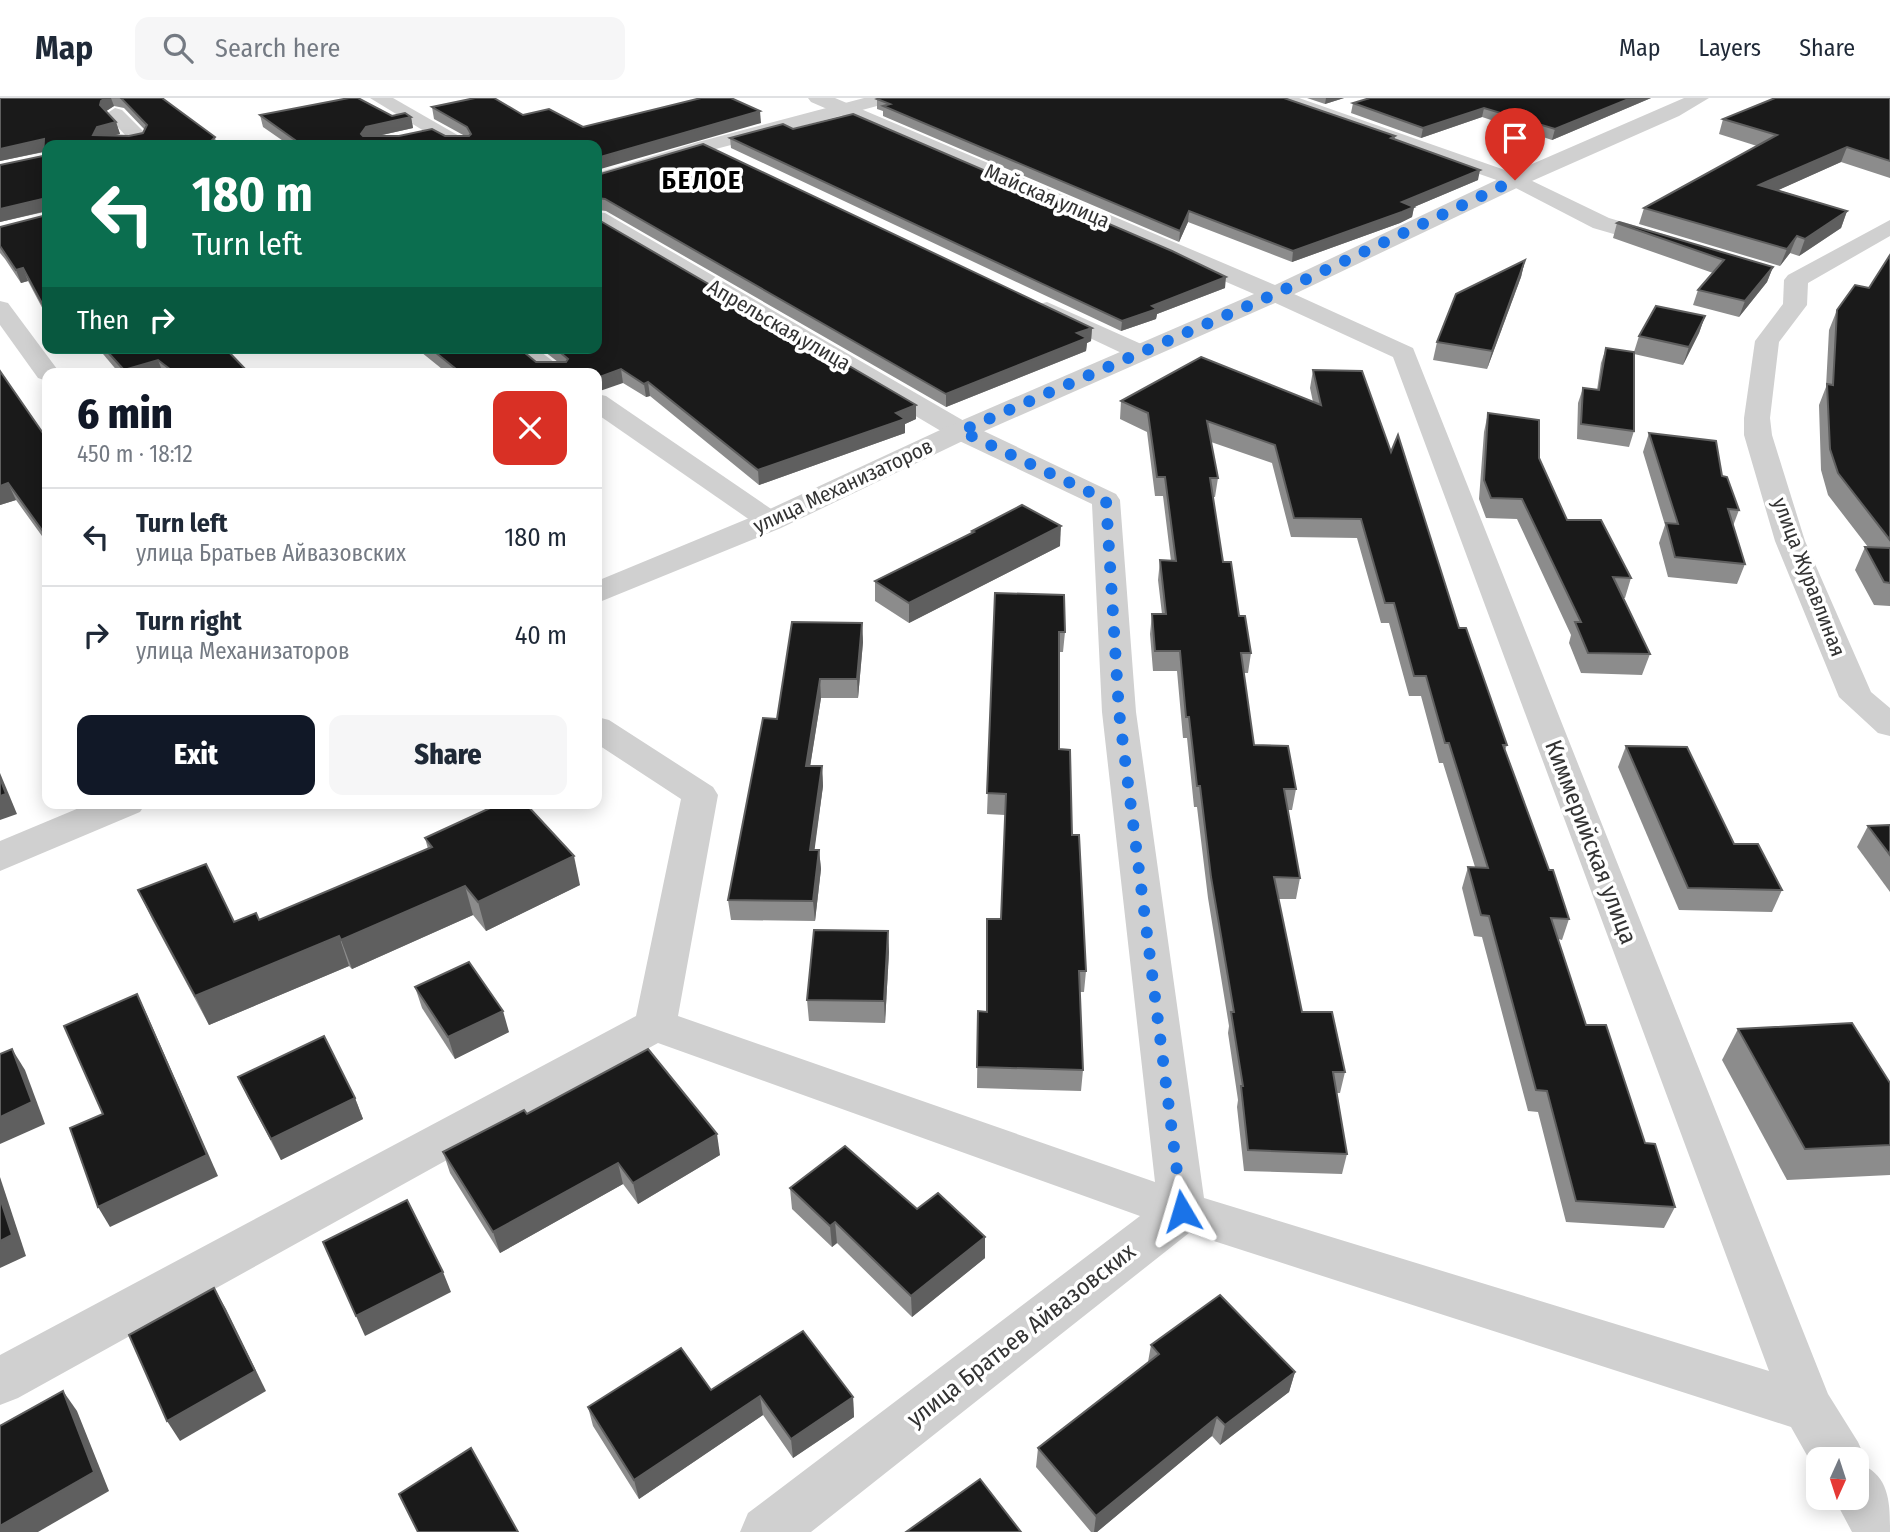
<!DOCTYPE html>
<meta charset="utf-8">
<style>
:root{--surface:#fff;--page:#f6f6f7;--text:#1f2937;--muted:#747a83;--line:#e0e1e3;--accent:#111827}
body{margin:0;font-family:"Fira Sans Condensed",sans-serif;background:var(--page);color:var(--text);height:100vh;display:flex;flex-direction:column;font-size:26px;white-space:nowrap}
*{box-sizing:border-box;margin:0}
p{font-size:23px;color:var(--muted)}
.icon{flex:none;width:38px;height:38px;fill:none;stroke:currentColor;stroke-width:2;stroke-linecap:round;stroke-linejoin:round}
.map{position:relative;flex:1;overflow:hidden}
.panel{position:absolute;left:42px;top:270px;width:560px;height:441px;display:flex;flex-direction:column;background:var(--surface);border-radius:14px;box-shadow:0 4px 18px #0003}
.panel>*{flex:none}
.hud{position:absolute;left:42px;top:42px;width:560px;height:214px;border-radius:14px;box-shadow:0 4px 18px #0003;background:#0b6e4f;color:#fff;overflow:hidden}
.needle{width:46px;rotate:183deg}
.buttons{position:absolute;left:1806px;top:1349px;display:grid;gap:14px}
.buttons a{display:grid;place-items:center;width:63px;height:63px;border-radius:14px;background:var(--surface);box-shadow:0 4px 18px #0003;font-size:35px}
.pin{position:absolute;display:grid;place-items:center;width:60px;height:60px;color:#fff;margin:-72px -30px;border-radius:50% 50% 50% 0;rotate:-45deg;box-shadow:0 0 7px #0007}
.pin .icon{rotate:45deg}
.me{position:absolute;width:77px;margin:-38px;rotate:353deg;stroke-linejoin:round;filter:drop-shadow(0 0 5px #0008)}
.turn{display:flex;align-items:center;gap:24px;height:147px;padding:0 35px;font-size:32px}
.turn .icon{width:91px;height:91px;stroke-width:2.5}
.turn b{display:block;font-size:49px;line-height:60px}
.then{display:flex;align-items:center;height:66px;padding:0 35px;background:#0003;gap:14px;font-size:26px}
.round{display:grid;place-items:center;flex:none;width:74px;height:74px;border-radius:14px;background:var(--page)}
.summary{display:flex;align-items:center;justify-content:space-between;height:119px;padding:0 35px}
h1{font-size:42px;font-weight:800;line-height:52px;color:var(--accent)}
.action{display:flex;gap:14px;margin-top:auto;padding:14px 35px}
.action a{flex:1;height:80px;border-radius:14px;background:var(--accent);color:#fff;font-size:28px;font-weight:800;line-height:80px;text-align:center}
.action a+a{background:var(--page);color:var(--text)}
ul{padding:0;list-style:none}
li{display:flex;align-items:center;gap:21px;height:98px;padding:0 35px;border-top:2px solid var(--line)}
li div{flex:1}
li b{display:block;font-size:26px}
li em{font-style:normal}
header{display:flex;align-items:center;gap:42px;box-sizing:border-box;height:98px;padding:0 35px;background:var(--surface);border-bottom:2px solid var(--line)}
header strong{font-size:33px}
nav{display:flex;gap:38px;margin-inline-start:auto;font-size:24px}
.search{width:490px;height:63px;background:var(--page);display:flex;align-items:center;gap:18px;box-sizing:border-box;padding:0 24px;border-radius:14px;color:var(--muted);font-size:26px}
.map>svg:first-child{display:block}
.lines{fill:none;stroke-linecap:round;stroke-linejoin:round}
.minor{fill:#d0d0d0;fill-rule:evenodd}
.tertiary{fill:#d0d0d0;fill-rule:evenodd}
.wall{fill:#8c8c8c;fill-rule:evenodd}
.shaded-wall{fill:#5f5f5f}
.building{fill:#1a1a1a;stroke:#5f5f5f;stroke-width:2}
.route{stroke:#1a73e8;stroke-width:12;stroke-dasharray:0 21.6}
.labels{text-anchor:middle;stroke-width:7;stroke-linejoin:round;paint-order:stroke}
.far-street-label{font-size:21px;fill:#333;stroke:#fff}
.street-label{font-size:24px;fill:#333;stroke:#fff}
.far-district-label{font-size:26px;font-weight:bold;letter-spacing:2px;fill:#000;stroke:#fff}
</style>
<header>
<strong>Map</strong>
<div class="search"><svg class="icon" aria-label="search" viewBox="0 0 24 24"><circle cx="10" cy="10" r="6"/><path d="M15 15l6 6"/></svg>Search here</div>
<nav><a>Map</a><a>Layers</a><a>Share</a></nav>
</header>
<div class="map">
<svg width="1890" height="1434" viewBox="0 0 1890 1434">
<rect width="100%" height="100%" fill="#fff"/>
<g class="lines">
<g class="minor">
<path d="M370 0H393L468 43 471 47H447Z"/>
<path d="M864 0H894L892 4 712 52 597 88V75L698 44Z"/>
<path d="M1272 0H1299L1522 78 1609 120 1670 138 1673 143 1670 148 1662 150 1593 130 1508 86 1274 4Z"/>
<path d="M115 10 122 12 146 36 149 40 146 44 133 47H99L102 43 125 37 106 16Z"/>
<path d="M597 114 605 115 971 327 1116 396 1120 402 1136 614 1204 1100 1769 1273 1393 259 1267 201 1263 196 1267 191H1283L1413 250 1828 1296 1858 1344 1866 1362 1863 1367C1890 1380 1890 1406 1890 1434H1852L1834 1400H1857V1362H1818V1377L1791 1329 1189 1135 811 1434H740L748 1415 1140 1118 658 945 18 1300 0 1307V1257L636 918 681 701 597 646V619L609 622 713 689 718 697 678 918 1155 1084 1102 614 1092 406 951 339 597 129Z"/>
<path d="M1890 122V138L1808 185 1807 207 1779 244 1770 320 1772 337 1805 443 1871 594 1890 610V638L1878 635 1839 599 1775 443 1744 337V320L1755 243 1783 206 1784 182 1788 177Z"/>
<path d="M0 203 8 205 60 275H47V283L38 280 0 227Z"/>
<path d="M1047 204 1148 249 1152 254 1148 259 1139 262 1130 259 1039 216 1035 211 1039 206Z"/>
<path d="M507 250H536L568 275H538Z"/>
<path d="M597 296 606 298 780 417 785 423 780 429 770 432 760 429 597 316Z"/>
</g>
<g class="tertiary">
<path d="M808 0H835L1275 187 1507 77 1684 0H1709L1679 18 1523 87 1284 201 971 339 781 430 597 505V483L759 416 951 327 1254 196 811 4Z"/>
<path d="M91 705H146L140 714 0 773V743Z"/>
</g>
</g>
<g class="wall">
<path d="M0 0H162L215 39 216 45 47 47V219L28 183 21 185 5 161 0 155V129L43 118 44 114 0 124V67L43 58 44 54 0 63ZM114 8 124 10 145 32 143 35 129 38H112L120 36 116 24 106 13Z"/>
<path d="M1307 0H1344L1325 6Z"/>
<path d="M1651 0 1552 42 1482 19 1421 40 1351 15 1353 5Z"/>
<path d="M1890 0V80L1841 64 1778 92 1847 113 1841 130 1799 158 1790 155 1780 168 1639 126 1644 110 1757 48 1719 36 1723 21Z"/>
<path d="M877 1 1395 38V41L1478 82 1414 109 1412 119 1400 125 1292 164 1188 124 1179 144 883 18V13L877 11Z"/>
<path d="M432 9 523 17 583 29 761 25 597 47H289L263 29 260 17 411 19 413 30 378 38H465L434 21Z"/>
<path d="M793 31 1225 190 1157 216 1156 221 1121 233 731 50 730 40Z"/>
<path d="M597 77 1092 230 1091 243 1087 245 1086 253 946 309 606 113 597 112Z"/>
<path d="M1617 125 1773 169 1767 184 1739 219 1693 207 1698 192 1713 175 1613 140Z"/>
<path d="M1890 157V508L1874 507 1855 472 1865 449H1868L1828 397 1821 372 1819 307 1826 289 1829 232 1837 212 1869 190Z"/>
<path d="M1525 162 1521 179 1487 271 1433 262 1437 244Z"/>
<path d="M1705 218 1699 235 1683 267 1634 256V333L1629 349 1577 341 1578 305 1583 290 1597 292 1601 265 1606 250 1634 254 1639 238Z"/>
<path d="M98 250H225L249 275H119Z"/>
<path d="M416 250H519L536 264H558L540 250H597L916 307V321L905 326V335L759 387 650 298 646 299 623 285 597 275H447Z"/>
<path d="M1313 272 1391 354 1459 530 1507 647 1505 652 1549 772 1569 821 1562 842 1558 841 1586 927 1645 1045 1675 1109 1664 1130 1566 1124 1538 1014 1528 1013 1482 839 1474 838 1462 790 1468 769H1475L1443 665H1439L1421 598H1409L1389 525H1381L1357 440 1291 439 1272 365 1211 344 1218 380 1215 399H1213L1223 464 1251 555 1248 575H1244L1254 647 1296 691 1292 712H1288L1300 780 1296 801H1278L1302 914 1345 974 1340 995H1337L1347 1056 1342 1076 1244 1073 1237 1009 1238 1002 1228 935 1229 928 1208 800 1197 709H1194L1187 640H1183L1177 573H1153L1150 536 1152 516H1162L1158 482 1160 462 1171 463 1163 398H1155L1147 334 1120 321 1121 303 1313 304 1310 290Z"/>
<path d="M0 273 47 341V445L16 402 0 407Z"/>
<path d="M1488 315 1539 360 1567 422 1631 480 1625 500H1623L1650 556 1642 577 1581 575 1569 545 1571 537 1517 421 1486 420 1479 401 1484 334Z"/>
<path d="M1649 335 1722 378 1739 412 1733 428 1745 466 1737 486 1668 479 1659 445 1665 427 1643 354Z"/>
<path d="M972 433 1060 448 909 525 875 503V483L972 435Z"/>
<path d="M995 495 1065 534 1063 554H1059V651L1072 737 1086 873 1084 894H1080L1083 972 1081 993 977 990 978 913 986 914 987 821H1001L1005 717 987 716Z"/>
<path d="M862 525 863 544 858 600H821L810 668H822L823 688 814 752H819L821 771 815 823 731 822 728 802 777 621Z"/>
<path d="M1626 648 1734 746 1782 792 1772 814 1679 812 1618 669Z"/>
<path d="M1890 727V794L1857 749 1868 728Z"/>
<path d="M425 740 580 787 486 833 473 817 352 871 349 868 209 927 152 821 138 792 234 824 259 822 428 751Z"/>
<path d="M888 833 889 854 885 925 809 923 807 902Z"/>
<path d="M415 889 509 934 455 961 422 910Z"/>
<path d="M1738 931 1890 985V1077L1787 1082 1722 962Z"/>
<path d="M238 979 355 1000 363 1021 281 1062 248 1000Z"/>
<path d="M527 1016 720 1057 638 1106 623 1086 500 1155 450 1075 443 1054Z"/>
<path d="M790 1090 917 1111 985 1139V1160L912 1219 837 1145 832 1149 792 1111Z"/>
<path d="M1151 1247 1295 1274 1289 1294 1220 1347 1212 1338 1097 1434H1091L1036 1369 1038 1350 1148 1264Z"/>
<path d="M711 1292 853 1299 854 1319 793 1360 763 1317 639 1401 593 1328 588 1309Z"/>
</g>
<g class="shaded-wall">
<path d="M105 0H111L114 8 105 14 100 7 101 3Z"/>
<path d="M1326 0H1344L1325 6Z"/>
<path d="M1631 0H1651L1552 42 1555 31Z"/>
<path d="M1484 10 1482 19 1421 40 1423 30Z"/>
<path d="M760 13 761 25 597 72V60Z"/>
<path d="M411 19 413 30 368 40 363 47 361 36 366 29Z"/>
<path d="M116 24 120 36 101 40 93 37 97 29Z"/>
<path d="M44 41 47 53 0 63V51Z"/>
<path d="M1847 49 1841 64 1754 103 1759 87Z"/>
<path d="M1480 72 1478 82 1414 109 1412 119 1400 125 1292 164 1293 153 1402 104Z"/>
<path d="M42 101 46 113 0 124V111Z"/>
<path d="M1189 113 1188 124 1179 144 1180 133Z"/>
<path d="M1847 113 1841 130 1799 158 1805 141Z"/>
<path d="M1797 138 1790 155 1780 168 1787 151Z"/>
<path d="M1525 162 1521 179 1487 271 1492 253Z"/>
<path d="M1773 169 1767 184 1739 219 1745 203Z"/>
<path d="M23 170 28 183 21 185 16 172Z"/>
<path d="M1226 179 1225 190 1157 216 1156 221 1121 233 1122 223 1152 208Z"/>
<path d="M1705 218 1699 235 1683 267 1689 249Z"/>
<path d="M1092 230 1091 243 1087 245 1086 253 946 309V296L1077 235Z"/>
<path d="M158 262 163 275H125L124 272Z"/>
<path d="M621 271 623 285 597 294V280Z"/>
<path d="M648 284 650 298 646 299 644 286Z"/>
<path d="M916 307V321L905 326V335L759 387 758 372Z"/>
<path d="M8 385 16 402 0 407V388Z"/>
<path d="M1061 428 1060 448 909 525V505Z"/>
<path d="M862 525 863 544 858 600 857 581Z"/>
<path d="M820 581 821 600 807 688 806 668Z"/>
<path d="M822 668 823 688 812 771 810 752Z"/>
<path d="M0 675 17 716 0 722Z"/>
<path d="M819 752 821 771 815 823 813 803Z"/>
<path d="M574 758 580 787 486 833 478 804Z"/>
<path d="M465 788 473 817 352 871 341 842Z"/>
<path d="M888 833 889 854 885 925 884 903Z"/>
<path d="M339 838 349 868 209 927 195 898Z"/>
<path d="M137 896 147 917 218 1078 110 1129 98 1109Z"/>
<path d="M503 913 509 934 455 961 448 939Z"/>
<path d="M12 951 25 972 45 1026 0 1046V1019Z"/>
<path d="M355 1000 363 1021 281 1062 271 1041Z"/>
<path d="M717 1036 720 1057 638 1106 633 1085Z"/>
<path d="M618 1065 623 1086 500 1155 493 1134Z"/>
<path d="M0 1079 26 1158 0 1170Z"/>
<path d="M835 1124 837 1145 832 1149 830 1128Z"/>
<path d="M985 1139V1160L912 1219 911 1198Z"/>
<path d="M443 1174 451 1194 365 1238 356 1218Z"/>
<path d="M214 1190 226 1211 266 1293 180 1343 167 1323Z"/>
<path d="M1295 1274 1289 1294 1220 1347 1225 1327Z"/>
<path d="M63 1293 77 1313 109 1393 38 1434H0V1428Z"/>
<path d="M760 1298 763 1317 639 1401 634 1382Z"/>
<path d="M853 1299 854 1319 793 1360 791 1341Z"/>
<path d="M1217 1319 1212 1338 1097 1434H1094L1096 1418Z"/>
</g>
<g class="building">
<path d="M0 0H105L101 3 100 7 116 24 97 29 93 37 129 38 143 35 147 27 121 0H162L215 39 212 42 219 47H47V210L45 211 23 170 16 172 0 148V129L43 118 45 104 42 101 0 111V67L43 58 44 41 0 51Z"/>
<path d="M349 0H358L392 18 405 15 411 19 366 29 361 36 363 38H399L432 31 445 38H469L471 36 467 29 432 9 475 0H494L523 17 549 11 583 29 701 0H731L760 13 597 60V47H302L260 17Z"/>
<path d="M880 0H1284L1395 38 1391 40 1480 72 1402 104 1414 109 1402 114 1293 153 1189 113 1180 133 883 8 890 6 877 1Z"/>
<path d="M1370 0H1631L1555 31 1484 10 1423 30 1353 5Z"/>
<path d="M1775 0H1890V63L1847 49 1759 87 1847 113 1805 141 1797 138 1787 151 1644 110 1777 37 1723 21Z"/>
<path d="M853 16 1172 153 1226 179 1152 208 1157 211 1122 223 730 40 783 26 793 31Z"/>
<path d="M703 46 1092 230 1077 235 1087 240 946 296 605 101 597 100V77Z"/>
<path d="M597 121 916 307 896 315 905 321 758 372 648 284 644 286 621 271 597 280V275H461L430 250H519L536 264H566L568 261 555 250H597Z"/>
<path d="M1619 124 1773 169 1745 203 1698 192 1724 162 1617 125Z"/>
<path d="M1890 157V442L1838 375 1830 351 1827 286 1833 287 1837 212 1855 187 1869 190Z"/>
<path d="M1525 162 1492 253 1437 244 1456 196Z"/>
<path d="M1656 208 1705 218 1689 249 1639 238Z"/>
<path d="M104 250H225L249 275H175L158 262 124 272Z"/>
<path d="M1606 250 1634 254V333L1581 326 1583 290 1599 292Z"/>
<path d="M1201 259 1321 307 1313 272 1362 273 1391 354 1398 337 1459 530H1466L1507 647H1503L1549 772H1553L1569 821 1551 820 1586 927H1606L1645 1045 1655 1046 1675 1109 1576 1103 1547 993 1536 992 1489 818 1481 817 1468 769 1488 770 1449 645H1445L1426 578H1414L1394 505H1385L1361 421 1294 420 1275 347 1207 323 1218 380H1210L1223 464H1231L1239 518H1245L1251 555H1241L1254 647 1288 648 1296 691H1284L1300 780 1274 779 1302 914H1332L1345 974H1333L1347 1056 1248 1052 1241 988H1243L1231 914H1234L1211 779 1200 688H1197L1189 619H1186L1180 553H1155L1152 516H1166L1160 462 1176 463 1165 379H1157L1148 315 1121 303Z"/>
<path d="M0 273 47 341V439L8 385 0 388Z"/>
<path d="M1488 315 1539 322V360L1567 422H1601L1631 480 1613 479 1650 556 1588 555 1575 524H1581L1522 401 1491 400 1484 382Z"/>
<path d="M1649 335 1716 343 1722 378 1727 379 1739 412 1728 411 1745 466 1675 459 1666 425 1678 426Z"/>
<path d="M1022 407 1061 428 909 505 875 483 974 434 972 433Z"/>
<path d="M1865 449 1890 450V485L1884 484Z"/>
<path d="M995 495 1064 497 1065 534H1059V651L1070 652 1072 737H1079L1086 873H1079L1083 972 977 969 978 913 987 914V821H1001L1006 696 987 695Z"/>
<path d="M792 524 862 525 857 581H820L806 668H822L810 752H819L813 803 728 802 763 620 777 621Z"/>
<path d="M1626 648 1687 649 1734 746H1758L1782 792 1688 790Z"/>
<path d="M0 680 6 696 0 698Z"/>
<path d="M501 705H525L574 758 478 804 465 788 341 842 339 838 195 898 138 792 206 766 234 824 256 815 259 822 432 749 425 740Z"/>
<path d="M1890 727V757L1868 728Z"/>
<path d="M814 832 888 833 884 903 807 902Z"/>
<path d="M469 864 503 913 448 939 415 889Z"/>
<path d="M137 896 207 1057 98 1109 70 1030 103 1016 64 928Z"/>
<path d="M1852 925 1890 985V1047L1805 1051 1738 931Z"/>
<path d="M324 938 355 1000 271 1041 238 979Z"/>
<path d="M12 951 32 1004 0 1019V956Z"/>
<path d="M648 951 717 1036 633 1085 618 1065 493 1134 443 1054 524 1012 527 1016Z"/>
<path d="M845 1048 917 1111 938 1095 985 1139 911 1198 835 1124 830 1128 790 1090Z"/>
<path d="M0 1100 12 1137 0 1143Z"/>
<path d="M407 1102 443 1174 356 1218 323 1144Z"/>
<path d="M214 1190 255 1273 167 1323 129 1237Z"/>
<path d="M1220 1197 1295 1274 1225 1327 1217 1319 1096 1418 1038 1350 1159 1256 1151 1247Z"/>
<path d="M803 1233 853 1299 791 1341 760 1298 634 1382 588 1309 681 1250 711 1292Z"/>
<path d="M63 1293 94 1374 0 1428V1328Z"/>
<path d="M471 1350 518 1434H418L399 1396Z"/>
<path d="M980 1381 1021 1434H906Z"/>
</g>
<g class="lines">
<path class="route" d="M1182 1113 1119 614 1106 402 961 333 1275 196 1515 82"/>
</g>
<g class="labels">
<g class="far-street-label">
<text transform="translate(1047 98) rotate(23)" y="7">Майская улица</text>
<text transform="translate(779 227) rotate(30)" y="7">Апрельская улица</text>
<text transform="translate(843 388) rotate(-25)" y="7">улица Механизаторов</text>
<text transform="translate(1809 479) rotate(69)" y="7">улица Журавлиная</text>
</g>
<g class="street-label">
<text transform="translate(1591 744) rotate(69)" y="8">Киммерийская улица</text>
<text transform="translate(1021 1237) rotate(-38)" y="8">улица Братьев Айвазовских</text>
</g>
<g class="far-district-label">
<text x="702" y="91">БЕЛОЕ</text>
</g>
</g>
</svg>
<div class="buttons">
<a><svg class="needle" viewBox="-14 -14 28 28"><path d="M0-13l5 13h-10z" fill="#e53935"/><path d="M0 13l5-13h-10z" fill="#747a83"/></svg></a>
</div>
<div class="pin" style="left:1515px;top:82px;background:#d93025"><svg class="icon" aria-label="arrive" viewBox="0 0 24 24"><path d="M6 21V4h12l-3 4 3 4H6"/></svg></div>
<svg class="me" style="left:1182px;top:1113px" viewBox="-20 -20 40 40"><path d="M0-17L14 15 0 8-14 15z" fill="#1a73e8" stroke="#fff" stroke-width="4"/></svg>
<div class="hud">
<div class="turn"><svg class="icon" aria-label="left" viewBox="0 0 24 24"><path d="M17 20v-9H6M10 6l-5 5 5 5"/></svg><div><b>180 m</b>Turn left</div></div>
<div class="then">Then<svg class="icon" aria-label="right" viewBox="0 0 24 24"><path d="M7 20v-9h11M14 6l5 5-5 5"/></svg></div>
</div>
<section class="panel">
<div class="summary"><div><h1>6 min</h1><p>450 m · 18:12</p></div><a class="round" style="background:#d93025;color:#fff"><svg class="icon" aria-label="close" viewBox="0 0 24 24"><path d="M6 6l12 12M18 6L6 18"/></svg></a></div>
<ul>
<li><svg class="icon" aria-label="left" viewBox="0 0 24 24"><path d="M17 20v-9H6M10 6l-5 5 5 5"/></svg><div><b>Turn left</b><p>улица Братьев Айвазовских</p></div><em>180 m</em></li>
<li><svg class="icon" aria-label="right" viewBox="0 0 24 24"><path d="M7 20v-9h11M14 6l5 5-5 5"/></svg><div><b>Turn right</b><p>улица Механизаторов</p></div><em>40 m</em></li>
</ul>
<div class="action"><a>Exit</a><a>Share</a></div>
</section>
</div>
